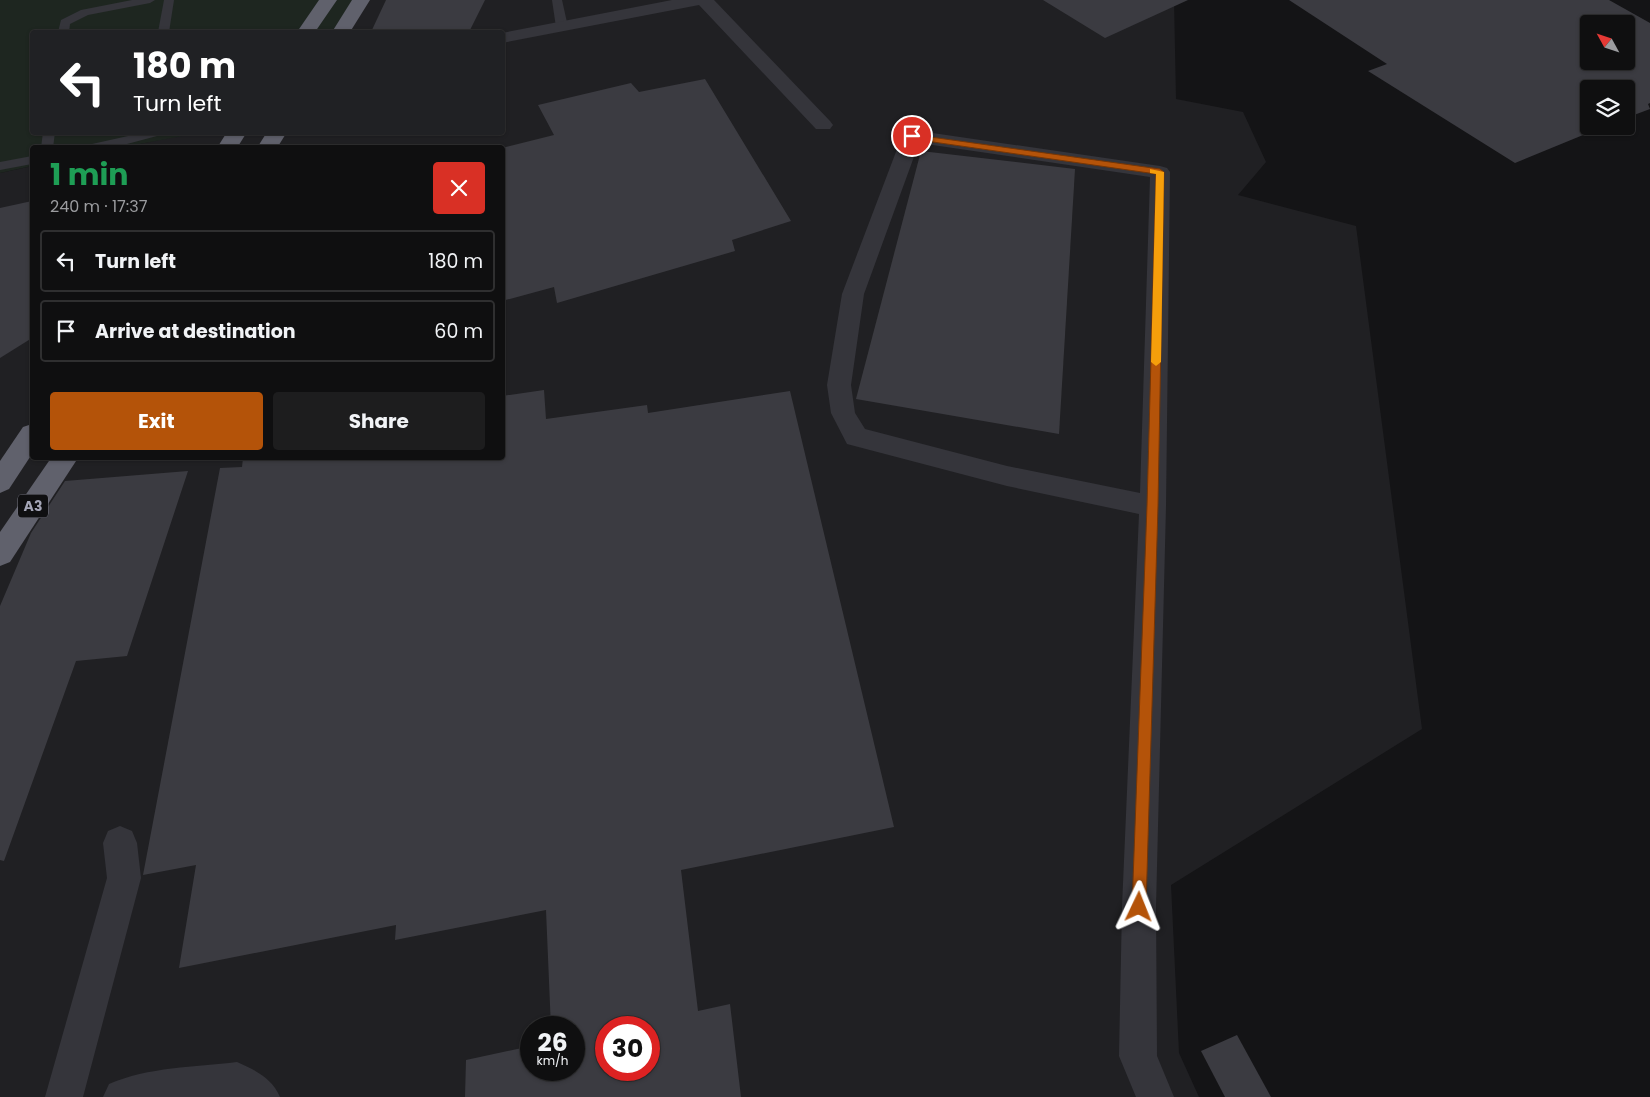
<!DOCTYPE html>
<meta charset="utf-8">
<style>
:root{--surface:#0f0f10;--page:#1d1d1e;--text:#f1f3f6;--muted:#9b9c9f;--line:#2f2f30;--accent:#b45309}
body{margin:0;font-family:Poppins,sans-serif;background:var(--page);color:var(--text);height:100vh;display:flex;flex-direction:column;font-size:19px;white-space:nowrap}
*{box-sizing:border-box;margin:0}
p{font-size:16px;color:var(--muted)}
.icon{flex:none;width:28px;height:28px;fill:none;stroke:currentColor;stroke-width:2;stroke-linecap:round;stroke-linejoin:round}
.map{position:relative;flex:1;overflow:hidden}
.details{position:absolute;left:30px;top:145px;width:475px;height:315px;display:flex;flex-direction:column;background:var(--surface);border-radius:5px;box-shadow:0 1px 4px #0004,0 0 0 1px var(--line)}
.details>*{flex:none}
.banner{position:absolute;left:30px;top:30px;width:475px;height:105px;border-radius:5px;box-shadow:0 1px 4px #0004,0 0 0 1px var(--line);background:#202124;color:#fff;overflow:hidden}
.needle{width:32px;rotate:310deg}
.fabs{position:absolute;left:1580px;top:15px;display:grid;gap:10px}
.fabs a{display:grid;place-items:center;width:55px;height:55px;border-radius:5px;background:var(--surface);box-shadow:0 1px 4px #0004,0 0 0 1px var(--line);font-size:25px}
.speed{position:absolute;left:520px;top:1016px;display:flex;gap:10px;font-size:25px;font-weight:700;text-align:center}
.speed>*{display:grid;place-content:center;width:65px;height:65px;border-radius:50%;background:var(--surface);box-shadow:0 1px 4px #0004,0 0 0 1px var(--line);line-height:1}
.speed small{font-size:12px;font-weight:400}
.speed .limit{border:8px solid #d22;background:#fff;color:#111}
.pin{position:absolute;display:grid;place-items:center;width:42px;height:42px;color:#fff;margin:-21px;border:2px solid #fff;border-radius:50%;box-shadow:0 1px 5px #0007}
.me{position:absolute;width:55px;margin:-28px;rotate:2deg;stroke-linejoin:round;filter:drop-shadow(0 0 4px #0008)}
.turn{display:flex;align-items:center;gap:18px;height:105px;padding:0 20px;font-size:22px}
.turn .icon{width:65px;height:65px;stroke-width:2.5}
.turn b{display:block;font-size:35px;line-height:42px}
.round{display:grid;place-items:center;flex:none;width:52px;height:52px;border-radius:5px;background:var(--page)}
.overview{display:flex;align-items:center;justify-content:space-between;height:85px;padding:0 20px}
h1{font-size:30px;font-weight:700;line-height:38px;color:#1e9e55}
.primary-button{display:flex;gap:10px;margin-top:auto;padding:10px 20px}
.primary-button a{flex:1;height:58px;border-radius:5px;background:var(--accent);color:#fff;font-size:20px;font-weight:700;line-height:58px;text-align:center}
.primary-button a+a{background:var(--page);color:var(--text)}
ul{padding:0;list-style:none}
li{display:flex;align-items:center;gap:15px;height:62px;margin:0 10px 8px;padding:0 10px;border:2px solid var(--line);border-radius:5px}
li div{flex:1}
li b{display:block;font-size:19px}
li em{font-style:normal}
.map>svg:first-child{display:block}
.built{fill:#202023;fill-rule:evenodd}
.green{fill:#1e2620}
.building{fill:#3b3b41;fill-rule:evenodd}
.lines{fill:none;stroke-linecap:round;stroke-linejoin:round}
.lane{fill:#35353b;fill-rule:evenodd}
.street{fill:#35353b;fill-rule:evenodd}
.highway{fill:#60616c;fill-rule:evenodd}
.route{fill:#b45309;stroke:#753606}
.slow{fill:#f59e0b}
.labels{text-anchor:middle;stroke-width:4;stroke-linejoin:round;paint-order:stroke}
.shield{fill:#0f0f11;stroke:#787985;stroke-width:1}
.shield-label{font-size:14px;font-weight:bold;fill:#a5a6b7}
</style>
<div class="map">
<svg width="1650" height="1097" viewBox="0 0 1650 1097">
<rect width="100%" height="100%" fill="#141416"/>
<path class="built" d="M360 0H1174L1176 99 1243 112 1266 162 1238 195 1356 226 1422 729 1171 885 1179 1053 1199 1097H0V173L32 166V458H502V148L124 147 198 132H502V32H340ZM531 1028H574V1070H531ZM606 1028H649V1070H606Z"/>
<path class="green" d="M0 0H360L340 32H32V132L198 133 124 147 32 148V166L0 173Z"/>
<g class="building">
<path d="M386 0H485L469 32H371Z"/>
<path d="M1043 0H1188L1105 38Z"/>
<path d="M1289 0H1609L1650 23V103L1648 104 1650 109 1626 118V89H1589V126H1605L1515 163 1368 71 1387 64ZM1589 24H1626V61H1589Z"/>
<path d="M705 79 791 221 732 240 735 251 557 303 554 287 502 301V148L554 135 538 105 631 83 639 92Z"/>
<path d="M921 151 1075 169 1059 434 856 399Z"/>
<path d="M32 201V338L0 358V208Z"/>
<path d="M544 390 546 419 647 405 648 413 790 391 894 827 681 870 698 1011 730 1004 741 1097H465L466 1060 531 1046V1070H574V1028H551L546 910 395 940 396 925 179 968 196 865 143 875 220 468 242 467 243 458H502V396ZM606 1028H649V1070H606Z"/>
<path d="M188 471 127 656 76 661 4 861 0 860V606L31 533 65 481Z"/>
<path d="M1237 1035 1271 1097H1225L1201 1051Z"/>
</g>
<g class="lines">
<g class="lane">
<path d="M132 0H155L150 3 88 15 70 24 69 32H58L61 20 81 10Z"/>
<path d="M164 0H174L169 32H158Z"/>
<path d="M552 0H562L568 27 566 29 562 30 556 27Z"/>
<path d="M43 132H55L53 148H41Z"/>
<path d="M146 132H172L112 148H86L92 144Z"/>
<path d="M32 156V164L0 170V162Z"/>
</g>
<g class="street">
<path d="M672 0H714L830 121 833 125 830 129H816L699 5 502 43V33Z"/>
<path d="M912 130 1160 166 1167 168 1170 172 1166 506 1156 907 1157 1056 1174 1097H1136L1119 1056 1122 907 1139 514 1007 486 847 444 831 413 827 385 842 294 902 136 905 132ZM919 143 1150 177 1140 493 1007 466 865 429 855 413 851 385 864 294Z"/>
<path d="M120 826 132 831 137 843 141 878 83 1097H45L107 878 103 843 108 831Z"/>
<path d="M237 1062C255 1070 272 1078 280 1097H103L109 1084C148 1067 195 1067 237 1062Z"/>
</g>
<g class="highway">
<path d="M319 0H337L315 32H297Z"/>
<path d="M352 0H370L350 32H332Z"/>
<path d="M227 132H247L237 148H217Z"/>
<path d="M267 132H287L277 148H257Z"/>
<path d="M32 424V454L9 489 0 493V461L23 427Z"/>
<path d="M51 458H78L10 562 0 566V532Z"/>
</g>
</g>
<path class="route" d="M909 134 1160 169 1164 172 1158 506 1146 907 1144 912 1139 914 1134 912 1132 907 1147 506 1156 174 912 139 909 138Z"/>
<path class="slow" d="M1150 169 1164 172 1161 362 1156 366 1151 362 1156 174 1150 173Z"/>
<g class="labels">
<rect class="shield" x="18" y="494.5" width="30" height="23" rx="4"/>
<g class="shield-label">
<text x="33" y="511">A3</text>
</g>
</g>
</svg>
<div class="fabs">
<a><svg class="needle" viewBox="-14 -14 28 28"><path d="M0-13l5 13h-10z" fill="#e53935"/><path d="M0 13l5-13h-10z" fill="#9b9c9f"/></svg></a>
<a><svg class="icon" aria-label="layers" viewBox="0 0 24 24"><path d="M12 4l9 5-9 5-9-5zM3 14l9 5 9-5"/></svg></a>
</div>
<div class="speed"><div>26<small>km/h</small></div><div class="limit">30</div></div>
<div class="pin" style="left:912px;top:136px;background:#d93025"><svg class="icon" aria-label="arrive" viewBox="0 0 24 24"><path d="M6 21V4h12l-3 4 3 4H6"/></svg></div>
<svg class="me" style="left:1139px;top:907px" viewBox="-20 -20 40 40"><path d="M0-17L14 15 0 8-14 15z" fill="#b45309" stroke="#fff" stroke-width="4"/></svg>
<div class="banner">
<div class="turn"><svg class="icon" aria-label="left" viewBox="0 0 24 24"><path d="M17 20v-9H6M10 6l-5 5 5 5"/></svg><div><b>180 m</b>Turn left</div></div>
</div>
<section class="details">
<div class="overview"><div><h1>1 min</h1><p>240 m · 17:37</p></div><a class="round" style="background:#d93025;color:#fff"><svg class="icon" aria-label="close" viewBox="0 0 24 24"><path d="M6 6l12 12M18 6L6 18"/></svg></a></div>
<ul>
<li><svg class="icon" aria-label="left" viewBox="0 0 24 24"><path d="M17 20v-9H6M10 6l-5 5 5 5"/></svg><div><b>Turn left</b></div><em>180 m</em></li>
<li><svg class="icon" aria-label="arrive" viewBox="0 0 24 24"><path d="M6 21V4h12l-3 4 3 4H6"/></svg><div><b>Arrive at destination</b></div><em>60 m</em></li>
</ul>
<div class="primary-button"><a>Exit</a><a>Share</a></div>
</section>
</div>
